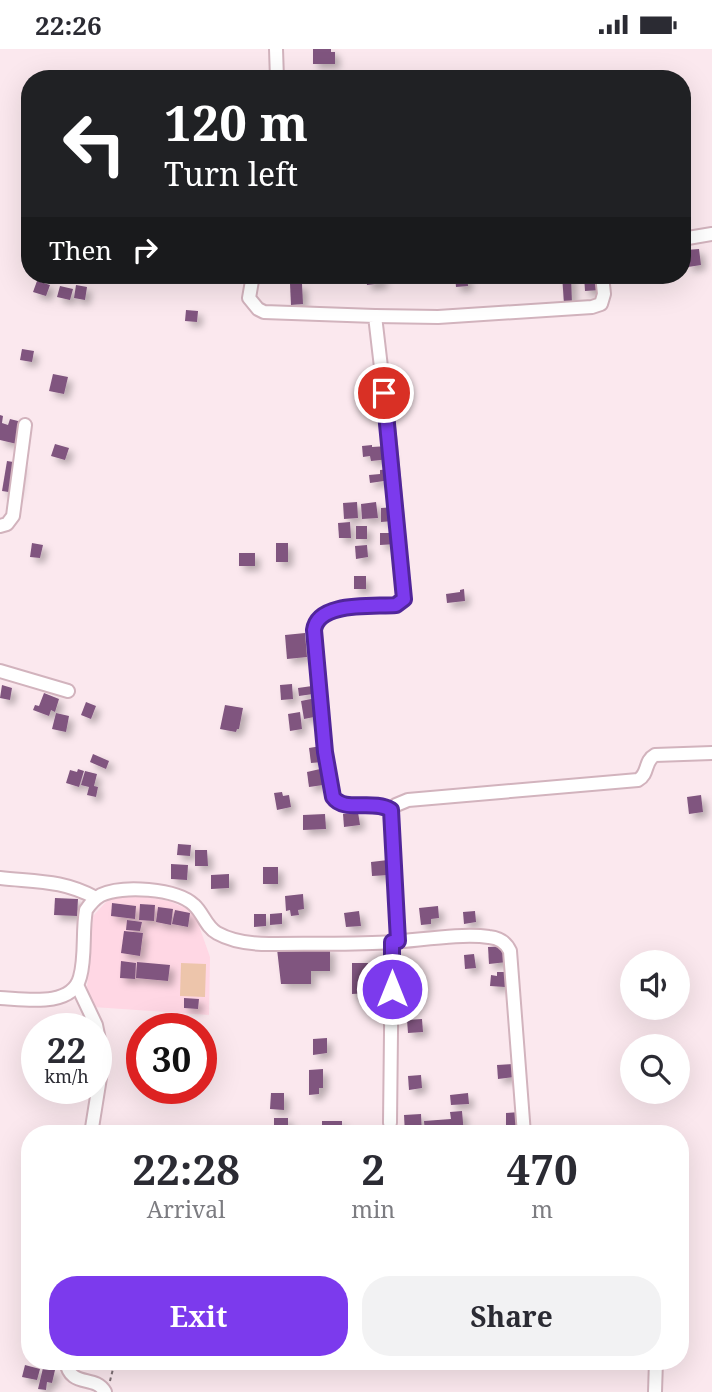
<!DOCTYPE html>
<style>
:root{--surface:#fff;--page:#f2f2f3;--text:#2b2b33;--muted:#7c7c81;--accent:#7c3aed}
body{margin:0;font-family:"Noto Serif",serif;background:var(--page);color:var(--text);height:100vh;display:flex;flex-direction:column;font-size:26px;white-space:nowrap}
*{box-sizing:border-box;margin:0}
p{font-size:23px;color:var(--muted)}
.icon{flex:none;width:38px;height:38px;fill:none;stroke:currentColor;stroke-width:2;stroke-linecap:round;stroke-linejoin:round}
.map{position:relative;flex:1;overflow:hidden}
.panel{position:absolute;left:21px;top:1076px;width:668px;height:245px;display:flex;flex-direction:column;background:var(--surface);border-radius:28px;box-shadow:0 7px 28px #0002}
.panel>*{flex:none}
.guide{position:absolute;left:21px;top:21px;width:670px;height:214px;border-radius:28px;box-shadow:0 7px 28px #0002;background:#202124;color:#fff;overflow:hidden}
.buttons{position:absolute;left:620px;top:901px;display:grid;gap:14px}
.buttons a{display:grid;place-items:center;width:70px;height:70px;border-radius:50%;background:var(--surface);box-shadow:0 7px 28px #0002;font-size:35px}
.speed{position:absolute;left:21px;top:964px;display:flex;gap:14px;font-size:35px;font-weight:700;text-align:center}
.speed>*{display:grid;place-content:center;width:91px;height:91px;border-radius:50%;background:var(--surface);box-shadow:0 7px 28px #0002;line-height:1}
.speed small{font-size:18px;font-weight:400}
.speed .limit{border:10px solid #d22;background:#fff;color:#111}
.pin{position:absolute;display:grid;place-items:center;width:60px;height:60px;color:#fff;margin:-30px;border:4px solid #fff;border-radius:50%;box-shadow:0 2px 7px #0007}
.me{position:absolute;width:77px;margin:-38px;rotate:0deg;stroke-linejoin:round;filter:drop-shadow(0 0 5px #0008)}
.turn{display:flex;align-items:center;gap:24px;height:147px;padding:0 28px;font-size:32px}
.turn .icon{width:91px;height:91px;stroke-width:2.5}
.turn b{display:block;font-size:49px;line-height:60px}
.then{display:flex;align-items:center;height:66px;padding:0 28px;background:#0003;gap:14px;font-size:26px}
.eta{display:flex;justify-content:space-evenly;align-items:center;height:119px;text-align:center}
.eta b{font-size:42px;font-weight:700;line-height:49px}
.primary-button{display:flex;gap:14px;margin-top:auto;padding:14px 28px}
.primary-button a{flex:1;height:80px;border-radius:28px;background:var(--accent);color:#fff;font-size:28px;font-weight:700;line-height:80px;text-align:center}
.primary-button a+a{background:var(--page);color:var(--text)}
.status{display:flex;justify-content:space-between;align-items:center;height:49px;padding:0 35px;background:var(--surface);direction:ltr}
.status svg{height:19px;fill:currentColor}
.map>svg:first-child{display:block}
.built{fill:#ffd7e4}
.green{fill:#edc5ab}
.building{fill:#80557f;filter:url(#shadow)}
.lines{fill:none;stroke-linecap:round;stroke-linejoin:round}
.minor-casing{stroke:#d2b3bd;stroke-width:16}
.path{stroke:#7e7075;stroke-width:2;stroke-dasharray:3.5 3.5;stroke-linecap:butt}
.minor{stroke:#fff;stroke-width:12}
.route-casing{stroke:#51269a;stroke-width:18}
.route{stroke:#7c3aed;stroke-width:12}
</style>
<div class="status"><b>22:26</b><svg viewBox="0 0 49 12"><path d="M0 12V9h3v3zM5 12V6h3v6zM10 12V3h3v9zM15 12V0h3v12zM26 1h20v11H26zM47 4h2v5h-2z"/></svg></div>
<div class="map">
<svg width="712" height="1343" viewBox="0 0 712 1343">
<defs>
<filter id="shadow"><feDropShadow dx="5" dy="5" stdDeviation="3.5" flood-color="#0004"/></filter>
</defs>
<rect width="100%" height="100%" fill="#fbe8ee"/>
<path class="built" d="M140 847 169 852 188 860 197 871 210 908 209 966 93 958 87 938 93 867 106 853 117 848Z"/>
<path class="green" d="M181 914 206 915 205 948 180 947Z"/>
<g class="building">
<path d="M313 0H331V3H335V15H313Z"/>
<path d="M699 200 701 216 688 218 686 201Z"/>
<path d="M366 226H382L383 234 367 236Z"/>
<path d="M455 226H467L468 237 456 238Z"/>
<path d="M562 226H571L572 255H564Z"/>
<path d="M584 226H599L600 241 585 242Z"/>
<path d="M37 232 50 236 46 247 33 243Z"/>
<path d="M290 235H302L303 255 291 256Z"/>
<path d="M76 236 87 238 85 251 74 249Z"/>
<path d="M60 237 73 240 70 251 57 248Z"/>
<path d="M186 261 198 262 197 273 185 272Z"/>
<path d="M22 300 34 302 32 313 20 311Z"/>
<path d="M53 325 68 328 64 345 49 342Z"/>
<path d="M0 366 3 367 2 374 8 376 10 370 22 373 17 395 0 391Z"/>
<path d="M55 395 69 399 65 411 51 407Z"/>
<path d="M372 396V398L388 397 390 410 371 412 370 407 363 408 362 397Z"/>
<path d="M7 412 20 414 15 444 2 442Z"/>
<path d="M391 420V431L370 434 369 426 380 425V421Z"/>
<path d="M357 453 358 469 344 470 343 454Z"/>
<path d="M376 453 378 469 362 470 361 455Z"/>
<path d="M395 458 394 472 381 473V459Z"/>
<path d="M350 473 351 489H339L338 474Z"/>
<rect x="356" y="477" width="11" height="13"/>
<path d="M380 484H397V495L380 496Z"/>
<path d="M32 494 43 496 40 509 30 508Z"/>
<rect x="276" y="494" width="12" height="19"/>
<path d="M367 496 368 508 356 510 355 497Z"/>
<rect x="239" y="504" width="16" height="13"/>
<rect x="354" y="527" width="12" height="13"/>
<path d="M464 540 465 552 447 554 446 545 460 543V541Z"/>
<path d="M305 584 307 608 287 610 285 586Z"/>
<path d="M292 635 293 650 281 651 280 636Z"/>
<path d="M2 636 12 639 10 651 0 649Z"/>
<path d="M312 637 313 645 299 647 298 639Z"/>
<path d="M44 644 59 650 55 663 51 661 49 667 33 661 35 656 39 657Z"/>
<path d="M316 649 319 667 304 670 301 652Z"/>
<path d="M86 653 96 657 91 670 81 666Z"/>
<path d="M225 656 243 659 239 680H237L236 683 220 680Z"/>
<path d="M300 663 302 680 290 682 288 665Z"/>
<path d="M56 664 69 667 66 683 52 680Z"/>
<path d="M321 697 323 713 311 714 309 699Z"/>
<path d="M93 705 109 712 106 720 90 713Z"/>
<path d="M78 720 84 722 79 738 66 734 70 721 77 723Z"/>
<path d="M320 720 323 736 309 738 307 723Z"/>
<path d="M85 722 97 725 94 737 98 738 96 748 87 746 89 738 81 736Z"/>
<path d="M282 743 283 747 289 746 291 758 277 761 274 744Z"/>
<path d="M701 746 703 763 689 765 687 748Z"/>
<path d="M358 763 360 776 344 778 343 765Z"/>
<path d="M325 765 326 780 303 781V766Z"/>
<path d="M178 795 191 796 190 807 177 806Z"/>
<path d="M195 801H207L208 817H195Z"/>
<path d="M388 811 389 826 372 827 371 813Z"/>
<path d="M171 815 188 816 187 831 171 830Z"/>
<rect x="263" y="818" width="15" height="17"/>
<path d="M229 825V839L211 840V826Z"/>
<path d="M303 845 304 860 298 861 299 866 291 867 290 861 286 862 285 847Z"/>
<path d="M55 849 78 850 77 867 54 866Z"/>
<path d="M112 854 136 857 135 870 111 867Z"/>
<path d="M140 855 155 856 154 872 139 871Z"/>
<path d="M438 857 439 869 431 870V875L421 876 419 859Z"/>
<path d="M158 858 173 860 171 876 156 873Z"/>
<path d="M175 861 190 864 188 878 172 875Z"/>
<path d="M359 862 361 877 346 878 344 864Z"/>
<path d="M475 862 476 873 464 875 463 863Z"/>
<path d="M282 864V875L270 876V865Z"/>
<path d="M254 865H266V877L254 878Z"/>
<path d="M127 871 142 873 140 882 126 881Z"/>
<path d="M124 882 143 884 140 907 121 904Z"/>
<path d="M506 897 507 913 489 915 488 898Z"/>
<path d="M330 899V922H311V935H281L277 900Z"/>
<path d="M474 905 476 919 465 920 464 906Z"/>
<path d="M121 912 136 914 135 930 120 929Z"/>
<path d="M137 913 170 916 168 932 136 929Z"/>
<path d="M352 914H368L369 944 352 945Z"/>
<path d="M387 916 388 930 372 931 371 917Z"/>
<path d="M497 923H506L505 938 490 937 491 926 497 927Z"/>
<path d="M184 949 199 950 198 960 184 959Z"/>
<path d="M422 970 423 983 408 984 407 971Z"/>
<path d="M327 989V1004L313 1006V990Z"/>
<rect x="131" y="990" width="11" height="13"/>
<path d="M513 1015 514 1028 498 1030 497 1016Z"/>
<path d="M323 1020V1039H319V1045L309 1046V1021Z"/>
<path d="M421 1026 422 1039 409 1041 408 1027Z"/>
<path d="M271 1044H284V1061L270 1060Z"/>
<path d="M468 1044 469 1055 451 1056 450 1046Z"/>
<path d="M462 1062 464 1085H449V1082L425 1085 424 1072 451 1070 450 1063Z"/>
<path d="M520 1063V1084L506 1082V1064Z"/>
<path d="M421 1065 422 1085H405L404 1066Z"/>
<path d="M274 1069H288V1085H277V1082H274Z"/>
<rect x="322" y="1072" width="20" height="13"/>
<path d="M25 1316 40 1320 37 1331 22 1328Z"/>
<path d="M43 1319 55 1321 52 1334 47 1333 46 1341 38 1340Z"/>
</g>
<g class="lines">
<g class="minor-casing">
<g id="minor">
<path d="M276 0 277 30"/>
<path d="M682 190 712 185"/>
<path d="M253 226 249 249 258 260 264 263 375 267 390 395 404 550 396 556C373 558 318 552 314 581L325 703 333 748C345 765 374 750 391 761L398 892"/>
<path d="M375 267 438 268 592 258 601 255 604 245 602 226"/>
<path d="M0 477 7 475 13 467 25 376"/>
<path d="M0 622 68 642"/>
<path d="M391 761 396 756 408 751 638 731C649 725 644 712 655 706L712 704"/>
<path d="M0 829C37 833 63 831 96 849"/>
<path d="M77 936 96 976 103 1010 91 1085"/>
<path d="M0 949C24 950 72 959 80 928 86 907 82 883 86 861 90 855 94 850 101 846 122 836 176 839 194 856 203 864 206 878 217 884 233 893 251 895 269 895 310 894 352 896 393 893 421 891 462 884 489 888 499 889 506 893 510 902L524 1085"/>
<path d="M390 1074 392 893"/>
<path d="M66 1312C70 1340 95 1325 105 1343"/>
<path d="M655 1343 656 1312"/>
</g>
</g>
<path class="path" d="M110 1332 115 1312"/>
<use href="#minor" class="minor"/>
</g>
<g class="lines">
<g class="route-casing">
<path id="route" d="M384 344 404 550 396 556C373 558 318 552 314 581L325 703 333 748C344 764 373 750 391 761L398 892 392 893V940"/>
</g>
<use href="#route" class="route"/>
</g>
</svg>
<div class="buttons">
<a><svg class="icon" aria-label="sound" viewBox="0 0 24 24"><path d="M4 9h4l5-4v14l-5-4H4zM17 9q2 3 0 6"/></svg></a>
<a><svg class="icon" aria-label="search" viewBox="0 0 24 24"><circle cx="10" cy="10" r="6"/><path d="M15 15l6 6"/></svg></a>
</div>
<div class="speed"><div>22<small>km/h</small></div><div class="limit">30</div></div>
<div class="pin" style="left:384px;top:344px;background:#d93025"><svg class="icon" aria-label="arrive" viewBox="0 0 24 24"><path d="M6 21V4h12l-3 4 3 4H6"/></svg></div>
<svg class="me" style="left:392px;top:940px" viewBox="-20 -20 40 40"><circle r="17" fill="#7c3aed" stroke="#fff" stroke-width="3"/><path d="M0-11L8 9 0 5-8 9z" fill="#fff"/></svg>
<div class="guide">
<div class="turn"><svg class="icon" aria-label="left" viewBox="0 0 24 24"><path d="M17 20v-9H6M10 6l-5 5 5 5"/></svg><div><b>120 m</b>Turn left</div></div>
<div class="then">Then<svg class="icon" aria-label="right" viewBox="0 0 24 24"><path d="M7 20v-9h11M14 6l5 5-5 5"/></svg></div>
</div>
<section class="panel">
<div class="eta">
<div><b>22:28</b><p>Arrival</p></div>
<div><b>2</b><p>min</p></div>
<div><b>470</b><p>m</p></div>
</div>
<div class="primary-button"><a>Exit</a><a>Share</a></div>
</section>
</div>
